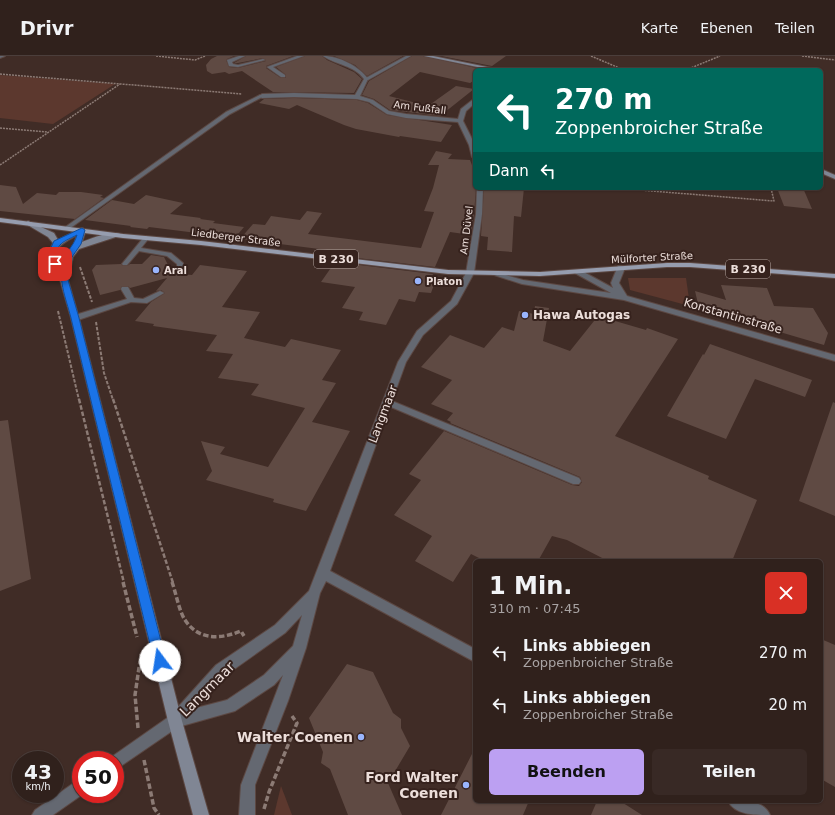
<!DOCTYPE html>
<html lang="de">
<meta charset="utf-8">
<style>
:root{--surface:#30211c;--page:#382925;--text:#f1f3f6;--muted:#a8a3a3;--line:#4b3e3b;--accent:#bca0f2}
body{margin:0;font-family:"DejaVu Sans",sans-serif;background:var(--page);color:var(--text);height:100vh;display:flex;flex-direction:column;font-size:15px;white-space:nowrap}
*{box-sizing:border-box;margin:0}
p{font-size:13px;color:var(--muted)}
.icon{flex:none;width:22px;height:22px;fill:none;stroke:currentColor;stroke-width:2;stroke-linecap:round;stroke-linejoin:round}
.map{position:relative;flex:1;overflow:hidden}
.panel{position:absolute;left:473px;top:503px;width:350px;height:244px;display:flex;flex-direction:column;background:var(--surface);border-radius:6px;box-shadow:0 1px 3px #0004,0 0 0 1px var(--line)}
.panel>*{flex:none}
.guide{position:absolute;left:473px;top:12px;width:350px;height:122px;border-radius:6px;box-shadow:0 1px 3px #0004,0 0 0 1px var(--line);background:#00695c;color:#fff;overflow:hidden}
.speed{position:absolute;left:12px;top:695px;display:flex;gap:8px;font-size:20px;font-weight:700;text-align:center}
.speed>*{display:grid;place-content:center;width:52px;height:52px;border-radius:50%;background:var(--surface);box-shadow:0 1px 3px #0004,0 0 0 1px var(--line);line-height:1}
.speed small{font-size:10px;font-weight:400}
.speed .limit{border:6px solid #d22;background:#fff;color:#111}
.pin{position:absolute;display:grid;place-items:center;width:34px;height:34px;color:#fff;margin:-17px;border-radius:8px;box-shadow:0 2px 6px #0006}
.me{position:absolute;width:44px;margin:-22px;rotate:346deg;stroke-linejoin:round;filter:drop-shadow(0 0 3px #0008)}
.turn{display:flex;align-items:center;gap:14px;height:84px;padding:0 16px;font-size:18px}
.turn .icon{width:52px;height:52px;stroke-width:2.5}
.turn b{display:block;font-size:28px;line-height:34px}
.then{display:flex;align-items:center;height:38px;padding:0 16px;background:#0003;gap:8px;font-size:15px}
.round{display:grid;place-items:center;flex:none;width:42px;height:42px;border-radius:6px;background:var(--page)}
.summary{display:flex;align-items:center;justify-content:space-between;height:68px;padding:0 16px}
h1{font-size:24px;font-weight:700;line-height:30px}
.button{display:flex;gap:8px;margin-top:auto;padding:8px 16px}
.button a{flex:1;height:46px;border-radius:6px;background:var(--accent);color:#111;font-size:16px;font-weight:700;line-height:46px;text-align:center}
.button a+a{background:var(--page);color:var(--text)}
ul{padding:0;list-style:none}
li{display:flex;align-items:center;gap:12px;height:52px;padding:0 16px}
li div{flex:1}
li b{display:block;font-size:15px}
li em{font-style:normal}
header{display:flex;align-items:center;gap:24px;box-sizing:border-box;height:56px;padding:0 20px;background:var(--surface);border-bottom:1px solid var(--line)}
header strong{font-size:19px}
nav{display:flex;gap:22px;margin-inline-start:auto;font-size:14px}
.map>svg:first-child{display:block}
.green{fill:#5c382e}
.building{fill:#5f4a43}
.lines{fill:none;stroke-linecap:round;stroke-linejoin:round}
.lane-casing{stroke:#5c4843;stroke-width:2}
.street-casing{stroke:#5c4843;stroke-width:2}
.secondary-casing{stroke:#5c4843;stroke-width:2}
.primary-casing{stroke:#5c4843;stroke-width:2}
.path-far3{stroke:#8c7b75;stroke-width:1.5;stroke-dasharray:2 1;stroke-linecap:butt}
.path-far2{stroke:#8c7b75;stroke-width:2;stroke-dasharray:3.5 1.5;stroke-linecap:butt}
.path-far1{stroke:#8c7b75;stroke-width:2.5;stroke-dasharray:4.5 2;stroke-linecap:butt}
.path{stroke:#8c7b75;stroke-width:3.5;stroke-dasharray:5.5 2.5;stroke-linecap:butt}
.lane{fill:#646871;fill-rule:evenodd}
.street{fill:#646871;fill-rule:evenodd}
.secondary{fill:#808694;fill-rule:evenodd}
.primary{fill:#969daf;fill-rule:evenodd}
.route{fill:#1a73e8;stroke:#114b97}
.poi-dot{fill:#99b5fd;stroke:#36221d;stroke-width:1.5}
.labels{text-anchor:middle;stroke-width:4;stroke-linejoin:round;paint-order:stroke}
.far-street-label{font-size:10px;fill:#ecdeda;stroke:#36221d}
.far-poi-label{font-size:10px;font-weight:bold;fill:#ecdeda;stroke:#36221d;text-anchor:start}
.shield{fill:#36221d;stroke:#b5a6a1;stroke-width:1}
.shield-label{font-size:11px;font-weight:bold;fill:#ecdeda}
.poi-label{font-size:12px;font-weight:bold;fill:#ecdeda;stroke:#36221d;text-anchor:start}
.street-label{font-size:12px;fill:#ecdeda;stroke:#36221d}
.near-street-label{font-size:14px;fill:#ecdeda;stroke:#36221d}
.near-poi-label{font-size:14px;font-weight:bold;fill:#ecdeda;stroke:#36221d;text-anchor:end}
</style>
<header>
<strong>Drivr</strong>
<nav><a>Karte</a><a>Ebenen</a><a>Teilen</a></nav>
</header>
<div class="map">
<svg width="835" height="759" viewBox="0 0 835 759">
<rect width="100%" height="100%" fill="#402c26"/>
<g class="green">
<path d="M0 19 115 28 53 68 0 62Z"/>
<path d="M628 222H686L690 250 630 234Z"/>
<path d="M281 730 292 759H274Z"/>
</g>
<g class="building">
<path d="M217 0H234L227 3 226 4 229 11 238 12 266 5 263 2 238 7H234L246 0H293L266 10V12L281 22H286V19L276 11 305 0H322L327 4 354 16 362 23 354 37 273 36 242 15 229 18 225 16 212 18 207 15 206 9 211 3Z"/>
<path d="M334 0H403L367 20 355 9Z"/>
<path d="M412 0H423L485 14H475V24L470 27 420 16 389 40 428 50 456 30 474 33 440 60 390 54 374 43 362 39 369 25Z"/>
<path d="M441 0H506L492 10Z"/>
<path d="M294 42 357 44 368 47 387 59 452 69 441 86 400 80 399 81 356 73 344 69 297 49 289 53 259 47 264 43Z"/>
<path d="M436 95 452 98 448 103 470 104 475 117 476 132 474 158 471 179 450 176 435 211 340 200 343 196 240 183 253 168 265 169 271 160 300 164 307 155 322 157 308 178 421 192 434 156 424 155 433 132 439 109H428Z"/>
<path d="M0 129 16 131 23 148 37 137 56 139 59 136H81L103 139 100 141 104 142 75 163 0 155Z"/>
<path d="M484 132H524L521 161 514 160 512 196 487 194 488 181 481 180Z"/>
<path d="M777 132H803L812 153 784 150Z"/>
<path d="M146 139 183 147 170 158 201 162 200 163 215 165 213 167 244 171 234 183 203 180 205 178 149 171 147 173 130 171 131 170 85 164 112 144 134 148Z"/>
<path d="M151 199 164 201 172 217 177 220 181 218 192 219 200 209 247 215 222 251 260 256 244 282 285 291 291 283 341 294 322 324 336 327 312 366 350 375 306 455 273 446 274 443 206 424 212 415 201 385 225 391 220 398 268 411 305 352 251 339 259 328 218 322 233 298 206 295 217 279 153 270 154 268 135 265 151 246 165 237 161 234 156 235 167 222 130 232 128 230H122L120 234 100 239 92 214 96 209 121 208 123 210H127L130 208H142Z"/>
<path d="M335 206 433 218 431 222 436 223 431 237 419 236 415 246 399 243 386 269 359 264 363 256 342 252 355 231 321 226Z"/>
<path d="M721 229 767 232 774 250 813 252 828 277 824 289 699 252 695 235 726 244Z"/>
<path d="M535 250 549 252 543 285 570 295 598 260 646 274 647 272 678 283 615 380 709 420 708 423 757 444 732 505H608L567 484 552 480 538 505H485L471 498 453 526 415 505 432 480 394 459 421 424 409 418 444 375 572 429 579 430 582 426 580 421 450 367 451 366 447 364 453 357 431 348 452 324 421 311 450 279 484 292 502 271 514 275 519 255 534 258Z"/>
<path d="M710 288 812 324 805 341 755 323 726 383 667 360 703 298 704 299Z"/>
<path d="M833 346 835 347V460L799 445Z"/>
<path d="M8 364 31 523 0 535V365Z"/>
<path d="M821 583 835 589V731L821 723Z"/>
<path d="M347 608 373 616 393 657 401 663V672L410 690 388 727 402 759H348L330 713 321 707 323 696 309 662Z"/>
<path d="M475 692V745H529L523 759H441Z"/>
<path d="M597 745H620L642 759H591Z"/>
</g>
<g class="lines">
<g class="lane-casing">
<g id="lane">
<path d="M406 0H411L368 24 364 23Z"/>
<path d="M260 39 264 40 230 58 69 173 64 172 226 56Z"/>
<path d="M146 180 149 182 141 192 171 197 183 207V214L177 219 174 217 177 214V208L167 200 139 195 127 209H123L122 208 144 181Z"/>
<path d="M122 231H128L134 242 143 243 160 235 164 237 147 247 131 246 78 264H72L71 262 72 260 127 243 121 233Z"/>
<path d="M387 343 579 422 581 425 579 428H573L384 348 383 346 384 344Z"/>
</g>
</g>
<g class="street-casing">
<g id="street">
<path d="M0 0H5L0 2Z"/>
<path d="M239 0H245L232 6 233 8 238 9 263 3 265 4 238 11 229 10 227 4Z"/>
<path d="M297 0H304L273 11 285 19V21H281L267 11Z"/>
<path d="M323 0C339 0 359 10 368 23L360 40 373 44 389 55 406 58 458 63 461 53 475 42V47L466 55 463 65 475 89V103L472 101 469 89 458 66 406 62 387 58 369 46 357 43 294 41 262 42 259 40 262 38 294 37 355 39 364 23C354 9 336 9 323 0Z"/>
<path d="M477 132H483L482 158 474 217 457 248 423 279 406 306 330 515 475 593V606L326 525 320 537 306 592 288 645 255 729V759H239L241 729 283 619 274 629 235 655 178 671 115 714V704H109L110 702 170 660 216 609 275 569 309 535 398 306 417 275 451 245 466 217 476 158ZM302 559 293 590 264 619 227 644 196 652 226 619 285 577Z"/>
<path d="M618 210H621L625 212 619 227 627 240 835 299V305L624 244 522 228 491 218 495 216 523 224 611 237 573 216 574 214H580L613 232 611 227Z"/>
<path d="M81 722V738H83L53 759H32L35 754Z"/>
<path d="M728 745C743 745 763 743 770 759 755 759 735 759 728 745Z"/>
</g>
</g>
<g class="secondary-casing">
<g id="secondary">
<path d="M424 0H433L502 14H492Z"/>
<path d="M821 113 835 119V123L821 117Z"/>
<path d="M28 165 54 177 58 184 82 172 86 174 82 186C91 183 113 173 122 179L79 193 73 201 68 224 79 262 182 665 209 759H193L168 665 71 262 60 224 51 208 49 196 53 187 48 181 26 168 25 167ZM77 179 74 188 65 201 62 214C50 193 59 189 77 179Z"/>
</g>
</g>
<g class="primary-casing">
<path id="primary" d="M0 162 123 178 201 185 448 214 540 216 667 207H690L835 218V222L690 211H667L540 220 448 218 201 189 123 182 0 166Z"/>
</g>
<g class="path-far3">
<path d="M156 0 195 4 205 0"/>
<path d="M591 0 624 14"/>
<path d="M802 0 835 4"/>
<path d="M686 14 720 0"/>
<path d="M0 18 242 38"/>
<path d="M0 72 47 76"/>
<path d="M0 109 120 28"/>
<path d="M615 132 774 145 771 132"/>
</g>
<g class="path-far2">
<path d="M80 211 92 246"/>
<path d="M58 255 79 344"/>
<path d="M96 266 104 317 113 344"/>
</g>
<g class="path-far1">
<path d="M79 343 124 527"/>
<path d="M113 343 173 527"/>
</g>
<g class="path">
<path d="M123 526 137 581"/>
<path d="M172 526C176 537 179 555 185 564 199 585 221 583 241 575L244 580"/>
<path d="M138 672 135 639 141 598"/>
<path d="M144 704 154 752 159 759"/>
<path d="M264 753 269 736 297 667 292 660"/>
</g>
<use href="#lane" class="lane"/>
<use href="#street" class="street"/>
<use href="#secondary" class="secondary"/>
<use href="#primary" class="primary"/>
</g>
<path class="route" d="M82 172 85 174 81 188 72 201 68 224 79 262 166 605 164 609 160 610 156 609 154 605 71 262C66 242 56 221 65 201 69 192 74 189 77 179 61 187 54 188 58 208L55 210 51 208 49 196 54 185Z"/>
<g class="poi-dot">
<circle cx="156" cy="214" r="4"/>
<circle cx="418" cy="225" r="4"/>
<circle cx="525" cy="259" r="4"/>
<circle cx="361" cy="681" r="4"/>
<circle cx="466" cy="729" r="4"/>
</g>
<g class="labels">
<g class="far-street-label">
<text transform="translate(420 51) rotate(7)" y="4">Am Fußfall</text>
<text transform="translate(466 174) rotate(-83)" y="4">Am Düvel</text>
<text transform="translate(236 181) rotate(7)" y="4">Liedberger Straße</text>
<text transform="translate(652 201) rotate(-3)" y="4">Mülforter Straße</text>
</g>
<g class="far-poi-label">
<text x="164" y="218">Aral</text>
<text x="426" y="229">Platon</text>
</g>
<g class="shield">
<rect x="314" y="194" width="44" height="18" rx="3"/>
<rect x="726" y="204" width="44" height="18" rx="3"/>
</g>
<g class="shield-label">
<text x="336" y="207">B 230</text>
<text x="748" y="217">B 230</text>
</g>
<g class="poi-label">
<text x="533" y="263">Hawa Autogas</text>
</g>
<g class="street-label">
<text transform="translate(733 260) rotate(16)" y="4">Konstantinstraße</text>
<text transform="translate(383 358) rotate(-69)" y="4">Langmaar</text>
</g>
<g class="near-street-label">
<text transform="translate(207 633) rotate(-45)" y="5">Langmaar</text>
</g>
<g class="near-poi-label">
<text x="353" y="686">Walter Coenen</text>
<text x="458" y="726">Ford Walter<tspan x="458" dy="16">Coenen</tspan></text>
</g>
</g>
</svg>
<div class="speed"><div>43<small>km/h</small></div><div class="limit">50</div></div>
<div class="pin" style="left:55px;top:208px;background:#d93025"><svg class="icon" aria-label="arrive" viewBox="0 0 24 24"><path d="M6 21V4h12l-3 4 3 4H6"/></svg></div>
<svg class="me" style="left:160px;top:605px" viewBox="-20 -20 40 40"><circle r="19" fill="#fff"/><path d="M0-13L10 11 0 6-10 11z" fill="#1a73e8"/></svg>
<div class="guide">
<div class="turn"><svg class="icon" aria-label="left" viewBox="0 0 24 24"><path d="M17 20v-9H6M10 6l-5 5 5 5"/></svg><div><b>270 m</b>Zoppenbroicher Straße</div></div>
<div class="then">Dann<svg class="icon" aria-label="left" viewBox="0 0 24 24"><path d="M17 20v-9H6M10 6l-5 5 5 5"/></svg></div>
</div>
<section class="panel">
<div class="summary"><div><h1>1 Min.</h1><p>310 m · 07:45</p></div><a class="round" style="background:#d93025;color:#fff"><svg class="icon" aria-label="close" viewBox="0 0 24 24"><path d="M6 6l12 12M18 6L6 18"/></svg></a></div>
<ul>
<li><svg class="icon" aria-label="left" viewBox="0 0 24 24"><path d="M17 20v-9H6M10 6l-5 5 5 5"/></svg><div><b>Links abbiegen</b><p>Zoppenbroicher Straße</p></div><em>270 m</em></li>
<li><svg class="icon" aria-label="left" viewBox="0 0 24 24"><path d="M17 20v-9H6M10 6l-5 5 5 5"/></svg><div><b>Links abbiegen</b><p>Zoppenbroicher Straße</p></div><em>20 m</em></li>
</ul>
<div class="button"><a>Beenden</a><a>Teilen</a></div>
</section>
</div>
